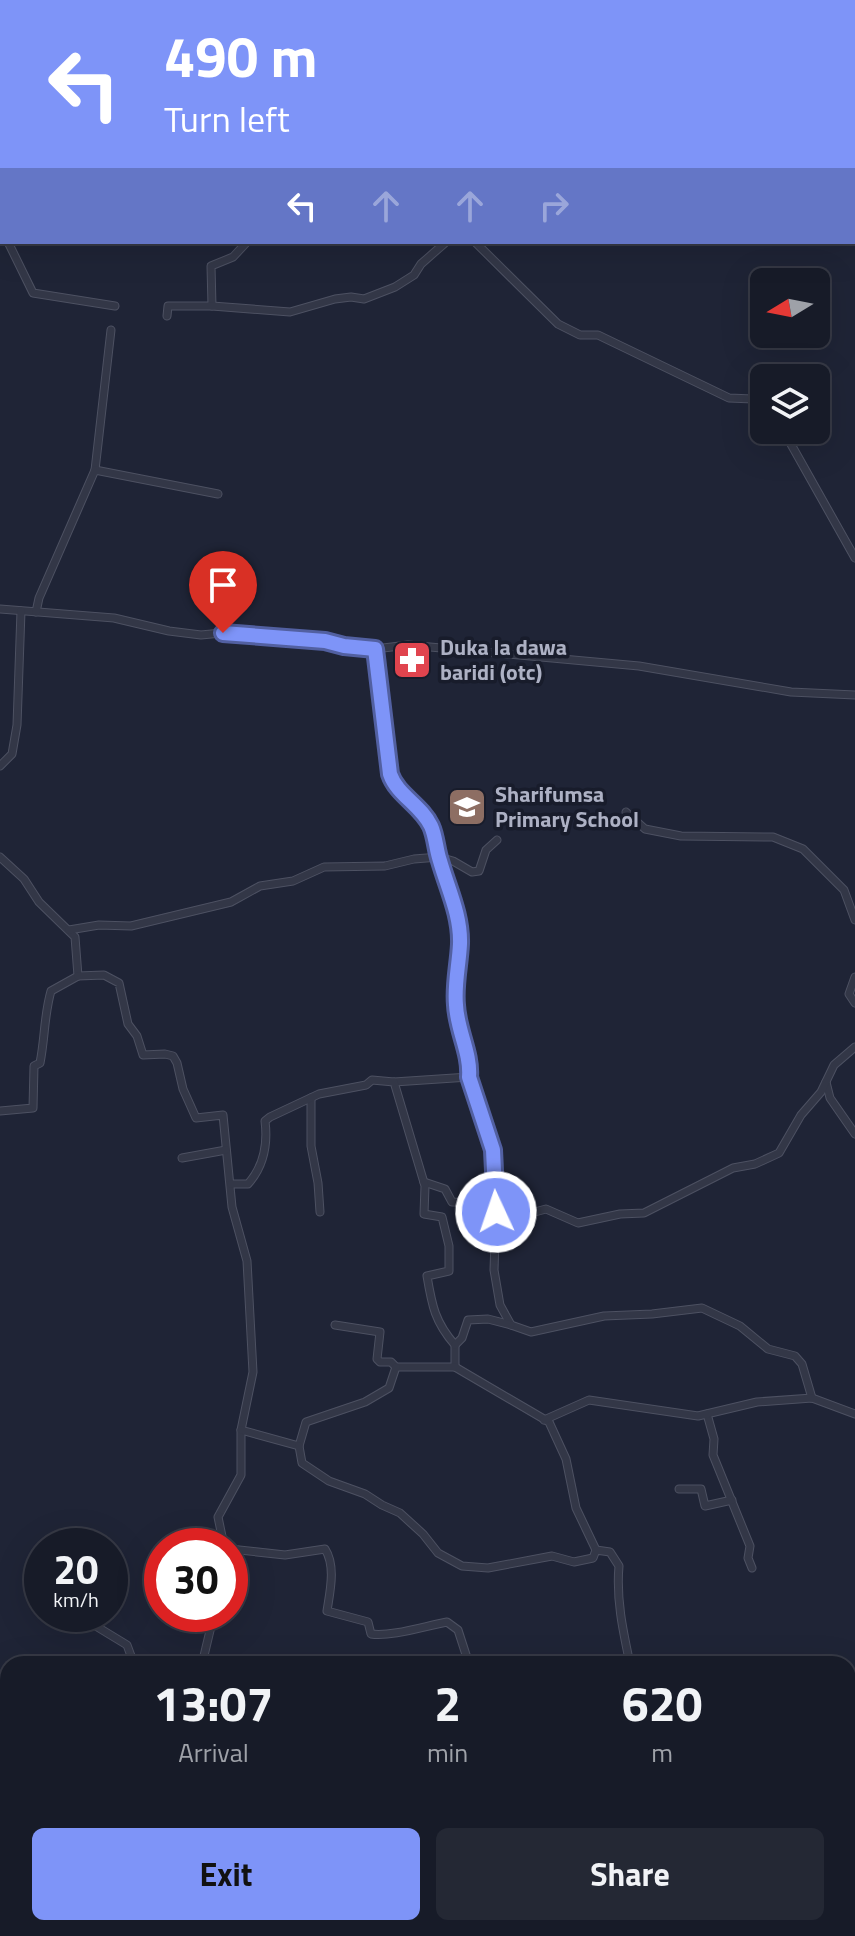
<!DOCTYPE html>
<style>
:root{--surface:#171b28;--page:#242834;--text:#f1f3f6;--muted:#9ea1a8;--line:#363945;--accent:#7e94f8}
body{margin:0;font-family:"Titillium Web",sans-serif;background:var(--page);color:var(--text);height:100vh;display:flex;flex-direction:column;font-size:30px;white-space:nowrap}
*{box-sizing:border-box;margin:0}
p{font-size:26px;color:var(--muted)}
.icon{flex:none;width:44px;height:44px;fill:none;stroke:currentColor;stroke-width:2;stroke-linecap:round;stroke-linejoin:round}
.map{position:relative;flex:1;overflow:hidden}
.panel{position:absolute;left:0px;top:1656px;width:856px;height:280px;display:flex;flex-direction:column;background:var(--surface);border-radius:24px 24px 0 0;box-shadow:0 8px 32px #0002,0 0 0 2px var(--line)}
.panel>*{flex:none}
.top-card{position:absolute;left:0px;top:0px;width:856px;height:244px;box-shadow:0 8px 32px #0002,0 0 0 2px var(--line);background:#7e94f8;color:#fff;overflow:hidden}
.needle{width:52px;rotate:260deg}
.buttons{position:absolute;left:750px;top:268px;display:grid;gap:16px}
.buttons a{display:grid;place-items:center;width:80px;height:80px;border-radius:12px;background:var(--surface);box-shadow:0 8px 32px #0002,0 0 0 2px var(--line);font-size:40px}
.speed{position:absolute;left:24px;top:1528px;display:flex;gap:16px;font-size:40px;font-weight:700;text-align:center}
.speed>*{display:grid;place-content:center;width:104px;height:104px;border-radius:50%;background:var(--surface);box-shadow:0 8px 32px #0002,0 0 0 2px var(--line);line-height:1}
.speed small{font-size:20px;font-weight:400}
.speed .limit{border:12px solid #d22;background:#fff;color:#111}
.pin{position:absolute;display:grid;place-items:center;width:68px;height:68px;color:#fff;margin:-82px -34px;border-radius:50% 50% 50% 0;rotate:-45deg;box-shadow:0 0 8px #0007}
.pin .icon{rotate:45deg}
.me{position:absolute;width:88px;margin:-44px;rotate:357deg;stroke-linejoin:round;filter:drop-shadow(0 0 6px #0008)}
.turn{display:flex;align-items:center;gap:28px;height:168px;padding:0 32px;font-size:36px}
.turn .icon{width:104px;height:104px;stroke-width:2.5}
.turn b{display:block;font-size:56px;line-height:68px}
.lanes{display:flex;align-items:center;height:76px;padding:0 32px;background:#0003;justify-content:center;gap:40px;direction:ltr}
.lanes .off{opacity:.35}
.eta{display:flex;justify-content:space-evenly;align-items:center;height:136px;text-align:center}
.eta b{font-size:48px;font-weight:700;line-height:56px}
.action{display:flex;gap:16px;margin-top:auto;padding:16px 32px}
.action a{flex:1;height:92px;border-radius:12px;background:var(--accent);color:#111;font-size:32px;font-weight:700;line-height:92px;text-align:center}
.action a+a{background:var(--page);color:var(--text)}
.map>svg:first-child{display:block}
.green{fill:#213037}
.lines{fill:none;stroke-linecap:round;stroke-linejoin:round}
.street-casing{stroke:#4d5162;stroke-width:9}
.primary-casing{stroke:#3c4050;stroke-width:12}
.street{stroke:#333747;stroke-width:7}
.primary{stroke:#505567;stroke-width:10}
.route-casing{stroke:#5260a1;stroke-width:20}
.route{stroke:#7e94f8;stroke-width:14}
.labels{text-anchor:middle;stroke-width:7;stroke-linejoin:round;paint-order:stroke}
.poi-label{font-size:22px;font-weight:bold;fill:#adb1c4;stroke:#181c2b;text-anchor:start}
</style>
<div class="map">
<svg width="855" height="1936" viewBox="0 0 855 1936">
<rect width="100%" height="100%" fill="#1f2436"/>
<path class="green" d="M569 1928H811L802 1936H565L570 1933Z"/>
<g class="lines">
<g class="street-casing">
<g id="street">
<path d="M306 0 307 2"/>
<path d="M686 2V0"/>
<path d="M0 149 2 187"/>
<path d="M0 221 2 212"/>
<path d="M0 234 2 236"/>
<path d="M8 242 33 293 115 306"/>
<path d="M475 242 558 324 580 335H598L729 398 753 399 764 409"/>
<path d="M212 306 211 266 233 257 247 242"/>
<path d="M167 316 168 306H212L290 312 335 299 351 297 364 299 395 287 414 275 421 264 446 242"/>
<path d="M783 430 855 558"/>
<path d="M95 470 111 330"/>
<path d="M0 609 114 618 169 631 201 635 232 632 375 649 408 645 639 666 791 692 855 695"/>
<path d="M36 612 39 598 95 470 218 494"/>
<path d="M375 649 390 774 394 783 425 815 433 831 454 901 460 944 455 1004 470 1067 469 1077"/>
<path d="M0 766 12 754 17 725 21 611"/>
<path d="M626 812 645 829 681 836 773 837 803 849 844 890 855 920"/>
<path d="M0 857 24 879 39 902 75 937 78 976 51 991C44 1015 45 1038 40 1063L34 1066 33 1108 0 1111"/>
<path d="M69 930 99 925 131 926 231 902 260 886 293 881 324 867 385 866 414 859 439 857 453 861 472 872 479 871 486 850 497 840"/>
<path d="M78 976 104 975 119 983 128 1024 137 1036 143 1055 165 1054 173 1056 177 1063 183 1089 196 1118 223 1115 232 1207 247 1261 253 1372 241 1430V1475L218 1517 224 1546"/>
<path d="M855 977 849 994 855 1003"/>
<path d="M394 1082 469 1077 493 1150 496 1212 494 1270 500 1305 511 1325 531 1332 604 1316 652 1314 702 1308 740 1326 768 1349 795 1356 802 1364 812 1398"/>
<path d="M826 1082 830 1098 855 1134"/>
<path d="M311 1098V1146L318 1183 320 1212"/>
<path d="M182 1158 226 1150"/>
<path d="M424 1182 445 1189 452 1202 478 1203 496 1212 531 1213 546 1209 578 1223 620 1214 644 1213 733 1168 755 1164 779 1153 801 1115 821 1092 834 1065 855 1047"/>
<path d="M231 1184H248C264 1166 268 1145 265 1121L270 1117 319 1094 366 1085 372 1080 394 1082 425 1186 424 1214 442 1217 449 1246V1271L427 1276C432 1306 435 1322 455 1345V1367"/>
<path d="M335 1325 380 1332 377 1359 380 1362H391L396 1367H455L549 1422 566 1459 576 1508 596 1550"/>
<path d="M455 1345 462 1338 468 1320 488 1319 511 1325"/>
<path d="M707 1414 714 1439 713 1455 750 1546 748 1558 752 1568"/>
<path d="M544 1420 589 1400 698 1416 757 1402 812 1398 855 1414"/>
<path d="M241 1430 299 1446 306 1422 365 1402 389 1388 396 1367"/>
<path d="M299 1446 302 1463 329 1481 365 1494 382 1505 400 1513 423 1534 438 1553 462 1566 488 1568 552 1556 574 1562 593 1558 596 1550 610 1552 619 1566C616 1599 623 1631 630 1664"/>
<path d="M679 1489H701L705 1506 732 1500"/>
<path d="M230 1549 285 1555 325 1549C336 1566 330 1591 327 1611L368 1622 371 1634C391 1637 425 1626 447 1622L458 1630 469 1664"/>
<path d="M76 1614 127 1645 134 1664"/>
<path d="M202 1664 214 1614"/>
<path d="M848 1739 855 1738"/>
<path d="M0 1901 8 1907"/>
<path d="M347 1928 348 1936"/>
<path d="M698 1928 700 1936"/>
<path d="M15 1936 17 1928"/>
<path d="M91 1936 92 1928"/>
<path d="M537 1936 541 1928"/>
</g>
</g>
<g class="primary-casing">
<g id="primary">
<path d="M848 1813 855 1810"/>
<path d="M458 1936 484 1928"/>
</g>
</g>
<use href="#street" class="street"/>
<use href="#primary" class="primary"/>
</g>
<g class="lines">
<g class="route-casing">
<path id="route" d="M223 633 325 641 344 646 375 649 390 774C397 795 421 805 431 826 436 837 436 850 440 861 448 889 461 915 460 944 459 965 454 985 456 1005 457 1030 471 1053 469 1077L493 1150 496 1212"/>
</g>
<use href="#route" class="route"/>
</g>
<defs>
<g id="pharmacy-square" transform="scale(2)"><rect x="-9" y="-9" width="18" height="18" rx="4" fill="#e0444e" stroke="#181c2b"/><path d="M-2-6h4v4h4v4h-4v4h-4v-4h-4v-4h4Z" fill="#fff"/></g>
<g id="school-square" transform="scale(2)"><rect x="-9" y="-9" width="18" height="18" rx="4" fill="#8d6e63" stroke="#181c2b"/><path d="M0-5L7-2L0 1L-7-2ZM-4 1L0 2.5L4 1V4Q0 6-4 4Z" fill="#fff"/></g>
</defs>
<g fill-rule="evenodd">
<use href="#pharmacy-square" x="412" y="660"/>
<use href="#school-square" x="467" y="807"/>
</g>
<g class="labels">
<g class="poi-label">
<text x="440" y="655">Duka la dawa<tspan x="440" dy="25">baridi (otc)</tspan></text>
<text x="495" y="802">Sharifumsa<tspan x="495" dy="25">Primary School</tspan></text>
</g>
</g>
</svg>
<div class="buttons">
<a><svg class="needle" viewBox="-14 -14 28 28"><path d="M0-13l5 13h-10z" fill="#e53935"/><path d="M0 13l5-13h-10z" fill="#9ea1a8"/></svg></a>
<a><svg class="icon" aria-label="layers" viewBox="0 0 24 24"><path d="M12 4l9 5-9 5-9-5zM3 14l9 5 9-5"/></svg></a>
</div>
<div class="speed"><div>20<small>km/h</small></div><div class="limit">30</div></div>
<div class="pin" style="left:223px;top:633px;background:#d93025"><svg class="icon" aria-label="arrive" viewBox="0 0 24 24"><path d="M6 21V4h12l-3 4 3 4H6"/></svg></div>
<svg class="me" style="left:496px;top:1212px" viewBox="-20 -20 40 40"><circle r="17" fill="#7e94f8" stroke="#fff" stroke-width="3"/><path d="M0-11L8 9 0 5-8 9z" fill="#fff"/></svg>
<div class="top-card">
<div class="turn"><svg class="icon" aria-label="left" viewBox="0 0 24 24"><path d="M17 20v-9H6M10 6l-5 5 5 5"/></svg><div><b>490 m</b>Turn left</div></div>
<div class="lanes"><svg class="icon" aria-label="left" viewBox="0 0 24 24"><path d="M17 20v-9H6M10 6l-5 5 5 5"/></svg><svg class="icon off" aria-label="ahead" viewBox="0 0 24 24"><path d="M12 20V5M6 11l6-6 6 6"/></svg><svg class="icon off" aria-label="ahead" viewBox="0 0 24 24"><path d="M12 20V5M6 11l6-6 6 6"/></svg><svg class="icon off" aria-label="right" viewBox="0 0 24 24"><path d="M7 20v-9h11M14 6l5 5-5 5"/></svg></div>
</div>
<section class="panel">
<div class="eta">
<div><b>13:07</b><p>Arrival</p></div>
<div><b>2</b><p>min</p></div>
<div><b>620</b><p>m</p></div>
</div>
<div class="action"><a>Exit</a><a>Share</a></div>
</section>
</div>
